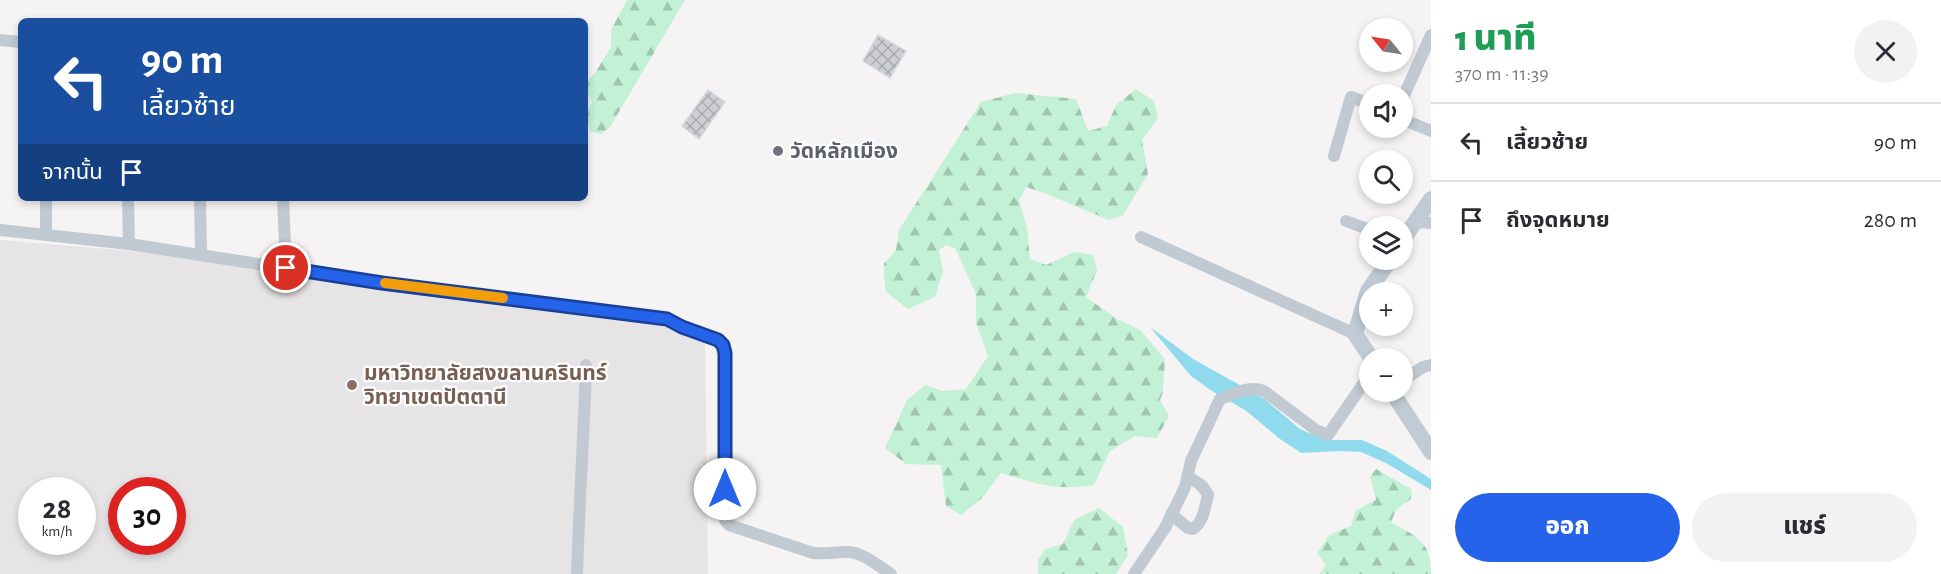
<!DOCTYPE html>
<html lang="th">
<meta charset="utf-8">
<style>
:root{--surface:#fff;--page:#f2f2f3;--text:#2b2b33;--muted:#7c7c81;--line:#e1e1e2;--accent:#2563eb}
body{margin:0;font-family:"Alegreya Sans","Noto Sans Thai",sans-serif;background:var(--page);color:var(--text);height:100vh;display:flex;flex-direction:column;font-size:22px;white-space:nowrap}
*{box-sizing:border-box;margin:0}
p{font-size:20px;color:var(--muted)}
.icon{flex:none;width:33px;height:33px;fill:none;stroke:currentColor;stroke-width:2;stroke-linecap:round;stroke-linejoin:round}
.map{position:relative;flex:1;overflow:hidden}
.drawer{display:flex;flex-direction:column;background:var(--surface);width:510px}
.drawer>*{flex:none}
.guide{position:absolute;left:18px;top:18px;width:570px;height:183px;border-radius:9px;box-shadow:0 3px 9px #0003;background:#1a4fa0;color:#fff;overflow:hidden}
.needle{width:39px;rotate:300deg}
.fabs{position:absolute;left:1359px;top:18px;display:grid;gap:12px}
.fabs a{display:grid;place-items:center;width:54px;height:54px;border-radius:50%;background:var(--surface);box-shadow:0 3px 9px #0003;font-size:30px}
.speed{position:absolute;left:18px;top:477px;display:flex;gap:12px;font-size:30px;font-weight:700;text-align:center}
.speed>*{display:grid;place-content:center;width:78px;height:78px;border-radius:50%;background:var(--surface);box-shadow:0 3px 9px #0003;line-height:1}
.speed small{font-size:15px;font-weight:400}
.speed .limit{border:9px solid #d22;background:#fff;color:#111}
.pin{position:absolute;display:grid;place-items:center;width:51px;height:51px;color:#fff;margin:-26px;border:3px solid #fff;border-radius:50%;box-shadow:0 2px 6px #0007}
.me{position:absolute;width:66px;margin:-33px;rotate:0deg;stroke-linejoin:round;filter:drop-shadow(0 0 4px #0008)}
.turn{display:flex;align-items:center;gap:21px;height:126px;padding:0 24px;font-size:27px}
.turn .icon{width:78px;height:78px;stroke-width:2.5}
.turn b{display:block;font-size:42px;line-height:51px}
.then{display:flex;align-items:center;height:57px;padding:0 24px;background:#0003;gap:12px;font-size:22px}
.round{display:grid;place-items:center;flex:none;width:63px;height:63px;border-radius:32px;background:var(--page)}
.overview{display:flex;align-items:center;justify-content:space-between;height:102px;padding:0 24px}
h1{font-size:36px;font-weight:800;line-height:45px;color:#1e9e55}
.cta{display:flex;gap:12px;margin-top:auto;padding:12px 24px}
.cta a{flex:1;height:69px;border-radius:36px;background:var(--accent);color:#fff;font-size:24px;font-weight:800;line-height:69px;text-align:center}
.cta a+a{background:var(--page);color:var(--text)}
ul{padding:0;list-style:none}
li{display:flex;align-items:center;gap:18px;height:78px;padding:0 24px;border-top:2px solid var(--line)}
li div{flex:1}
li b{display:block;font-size:22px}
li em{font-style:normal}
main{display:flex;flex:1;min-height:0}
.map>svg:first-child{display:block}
.education{fill:#e6e4e5;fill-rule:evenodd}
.forest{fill:url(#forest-firs)}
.water{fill:#90daee}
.building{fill:url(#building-cross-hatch);stroke:#d7d9de;stroke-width:1.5}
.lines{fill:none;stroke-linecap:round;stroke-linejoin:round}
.street{stroke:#c1cad2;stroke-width:12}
.secondary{stroke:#c1cbd6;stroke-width:16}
.route-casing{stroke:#184099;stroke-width:15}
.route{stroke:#2563eb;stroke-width:10}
.slow{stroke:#f59e0b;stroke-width:10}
.worship-dot{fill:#6b7280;stroke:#fff;stroke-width:2}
.education-dot{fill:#8d6e63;stroke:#fff;stroke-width:2}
.labels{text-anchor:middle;stroke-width:4.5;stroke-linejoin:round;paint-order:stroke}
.worship-label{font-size:21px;font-weight:bold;fill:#5b616d;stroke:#fff;text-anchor:start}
.education-label{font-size:21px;font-weight:bold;fill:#785e54;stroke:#fff;text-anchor:start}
</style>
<main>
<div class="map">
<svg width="1431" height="574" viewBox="0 0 1431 574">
<defs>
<pattern id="forest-firs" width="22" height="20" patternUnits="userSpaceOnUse" patternTransform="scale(1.5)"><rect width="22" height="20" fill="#c3f1d5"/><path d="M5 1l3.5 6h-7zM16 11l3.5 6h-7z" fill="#a0c6b0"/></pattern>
<pattern id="building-cross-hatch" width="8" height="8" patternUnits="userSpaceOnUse" patternTransform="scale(1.5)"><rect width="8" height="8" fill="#cdcfd5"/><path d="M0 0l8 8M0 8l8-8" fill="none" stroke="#a8abb0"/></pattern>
</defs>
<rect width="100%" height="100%" fill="#f5f3f3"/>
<path class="education" d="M0 240 191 256 669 327 705 341 708 574H0ZM32 490H82V542H32ZM122 490H172V542H122Z"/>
<g class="forest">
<path d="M627 0H685L610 127 601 134 590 131 586 114 592 102 587 91 588 80 595 73 611 47V30Z"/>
<path d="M1136 89 1154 101 1158 118 1142 140 1148 174 1123 215 1109 220 1044 193 1026 187 1019 200 1027 228 1030 259 1046 265 1074 252 1093 255 1097 270 1086 297 1117 319 1140 330 1165 359 1163 392 1160 400 1169 416 1157 438 1135 436 1110 451 1094 485C1055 491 1037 484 1001 473L982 498 961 515 946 506 941 465 906 464 885 448 907 400 925 385 943 391 966 389 988 356 976 323V294L955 248 946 245 939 250 943 272 935 297 908 309 886 292 884 277V263L896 250 899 230 981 102 1015 93 1076 99 1088 131 1107 126 1116 105Z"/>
<path d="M1376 469 1411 489 1412 498 1396 510 1391 522C1417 537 1431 541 1431 574H1319L1326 566 1317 553 1329 535 1351 526 1356 510 1376 500 1370 477Z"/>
<path d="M1099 508 1123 527 1128 555 1116 574H1038V560L1045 549 1063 544 1074 520Z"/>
</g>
<path class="water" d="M1150 327 1193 359 1263 398 1300 429 1325 440H1362L1387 451 1431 479V490L1386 463 1361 452 1340 451 1301 453 1280 439 1245 410 1212 391 1191 376Z"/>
<g class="building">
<path d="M878 35 906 51 890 78 863 61Z"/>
<path d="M708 90 725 102 699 139 682 126Z"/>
</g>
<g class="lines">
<g class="street">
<path d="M0 40 21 42"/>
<path d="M1402 100 1431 35"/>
<path d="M1402 119 1431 131"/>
<path d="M1334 156 1351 97 1370 104"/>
<path d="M128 198 129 244"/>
<path d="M200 198 201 255"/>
<path d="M283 198 286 268"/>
<path d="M1346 221 1370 230"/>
<path d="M1416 222 1431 223"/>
<path d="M0 230 129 244 382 283 667 319 682 327 718 340 723 345 725 353V520L729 525 813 553C826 554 835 552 847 552 863 552 878 566 891 574"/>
<path d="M46 235V198"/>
<path d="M1141 237 1355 334"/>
<path d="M1402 381 1423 367 1431 365"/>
<path d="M1171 514 1188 528 1193 529C1204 521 1205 507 1208 495 1203 485 1197 481 1187 477"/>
<path d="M577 574C579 504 584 435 586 365"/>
<path d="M1134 574 1165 528 1185 487 1191 461 1220 399C1235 394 1249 385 1264 391L1316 430 1328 435 1370 374"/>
</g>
<g class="secondary">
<path d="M1402 241 1431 199"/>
<path d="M1371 358 1355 334 1368 291 1390 260"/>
<path d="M1392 392 1431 452"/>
</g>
</g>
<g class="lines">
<g class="route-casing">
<path id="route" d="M286 268 382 283 667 319 682 327 718 340 723 345 725 353V489"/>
</g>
<use href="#route" class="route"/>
<path class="slow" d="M385 283 503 298"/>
</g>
<circle class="worship-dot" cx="778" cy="151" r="6"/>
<circle class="education-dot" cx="352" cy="385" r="6"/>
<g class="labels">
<g class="worship-label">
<text x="790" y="158">วัดหลักเมือง</text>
</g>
<g class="education-label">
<text x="364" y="380">มหาวิทยาลัยสงขลานครินทร์<tspan x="364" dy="24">วิทยาเขตปัตตานี</tspan></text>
</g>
</g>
</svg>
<div class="fabs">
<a><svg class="needle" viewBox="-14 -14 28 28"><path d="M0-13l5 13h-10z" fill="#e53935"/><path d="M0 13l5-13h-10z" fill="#7c7c81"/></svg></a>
<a><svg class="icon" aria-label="sound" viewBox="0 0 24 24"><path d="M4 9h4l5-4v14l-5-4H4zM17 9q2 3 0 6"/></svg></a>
<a><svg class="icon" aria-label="search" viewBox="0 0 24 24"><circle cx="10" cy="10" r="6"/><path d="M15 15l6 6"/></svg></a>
<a><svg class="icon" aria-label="layers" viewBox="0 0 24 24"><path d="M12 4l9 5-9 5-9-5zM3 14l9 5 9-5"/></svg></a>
<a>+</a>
<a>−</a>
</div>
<div class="speed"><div>28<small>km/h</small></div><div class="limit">30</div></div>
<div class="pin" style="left:286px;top:268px;background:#d93025"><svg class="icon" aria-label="arrive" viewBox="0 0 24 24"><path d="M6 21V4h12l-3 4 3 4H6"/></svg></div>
<svg class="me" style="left:725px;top:489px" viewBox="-20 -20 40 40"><circle r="19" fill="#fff"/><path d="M0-13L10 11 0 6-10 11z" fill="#2563eb"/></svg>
<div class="guide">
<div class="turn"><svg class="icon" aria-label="left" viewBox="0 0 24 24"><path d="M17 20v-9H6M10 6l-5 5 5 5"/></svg><div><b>90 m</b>เลี้ยวซ้าย</div></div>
<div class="then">จากนั้น<svg class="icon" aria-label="arrive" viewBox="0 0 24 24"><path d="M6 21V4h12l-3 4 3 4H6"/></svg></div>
</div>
</div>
<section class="drawer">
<div class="overview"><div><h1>1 นาที</h1><p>370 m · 11:39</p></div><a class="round"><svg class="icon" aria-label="close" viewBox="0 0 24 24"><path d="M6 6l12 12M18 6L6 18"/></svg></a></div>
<ul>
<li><svg class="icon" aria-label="left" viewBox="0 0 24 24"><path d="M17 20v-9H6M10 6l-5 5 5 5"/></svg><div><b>เลี้ยวซ้าย</b></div><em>90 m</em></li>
<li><svg class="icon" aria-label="arrive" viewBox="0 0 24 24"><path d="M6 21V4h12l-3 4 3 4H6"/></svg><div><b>ถึงจุดหมาย</b></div><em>280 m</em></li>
</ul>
<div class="cta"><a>ออก</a><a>แชร์</a></div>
</section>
</main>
